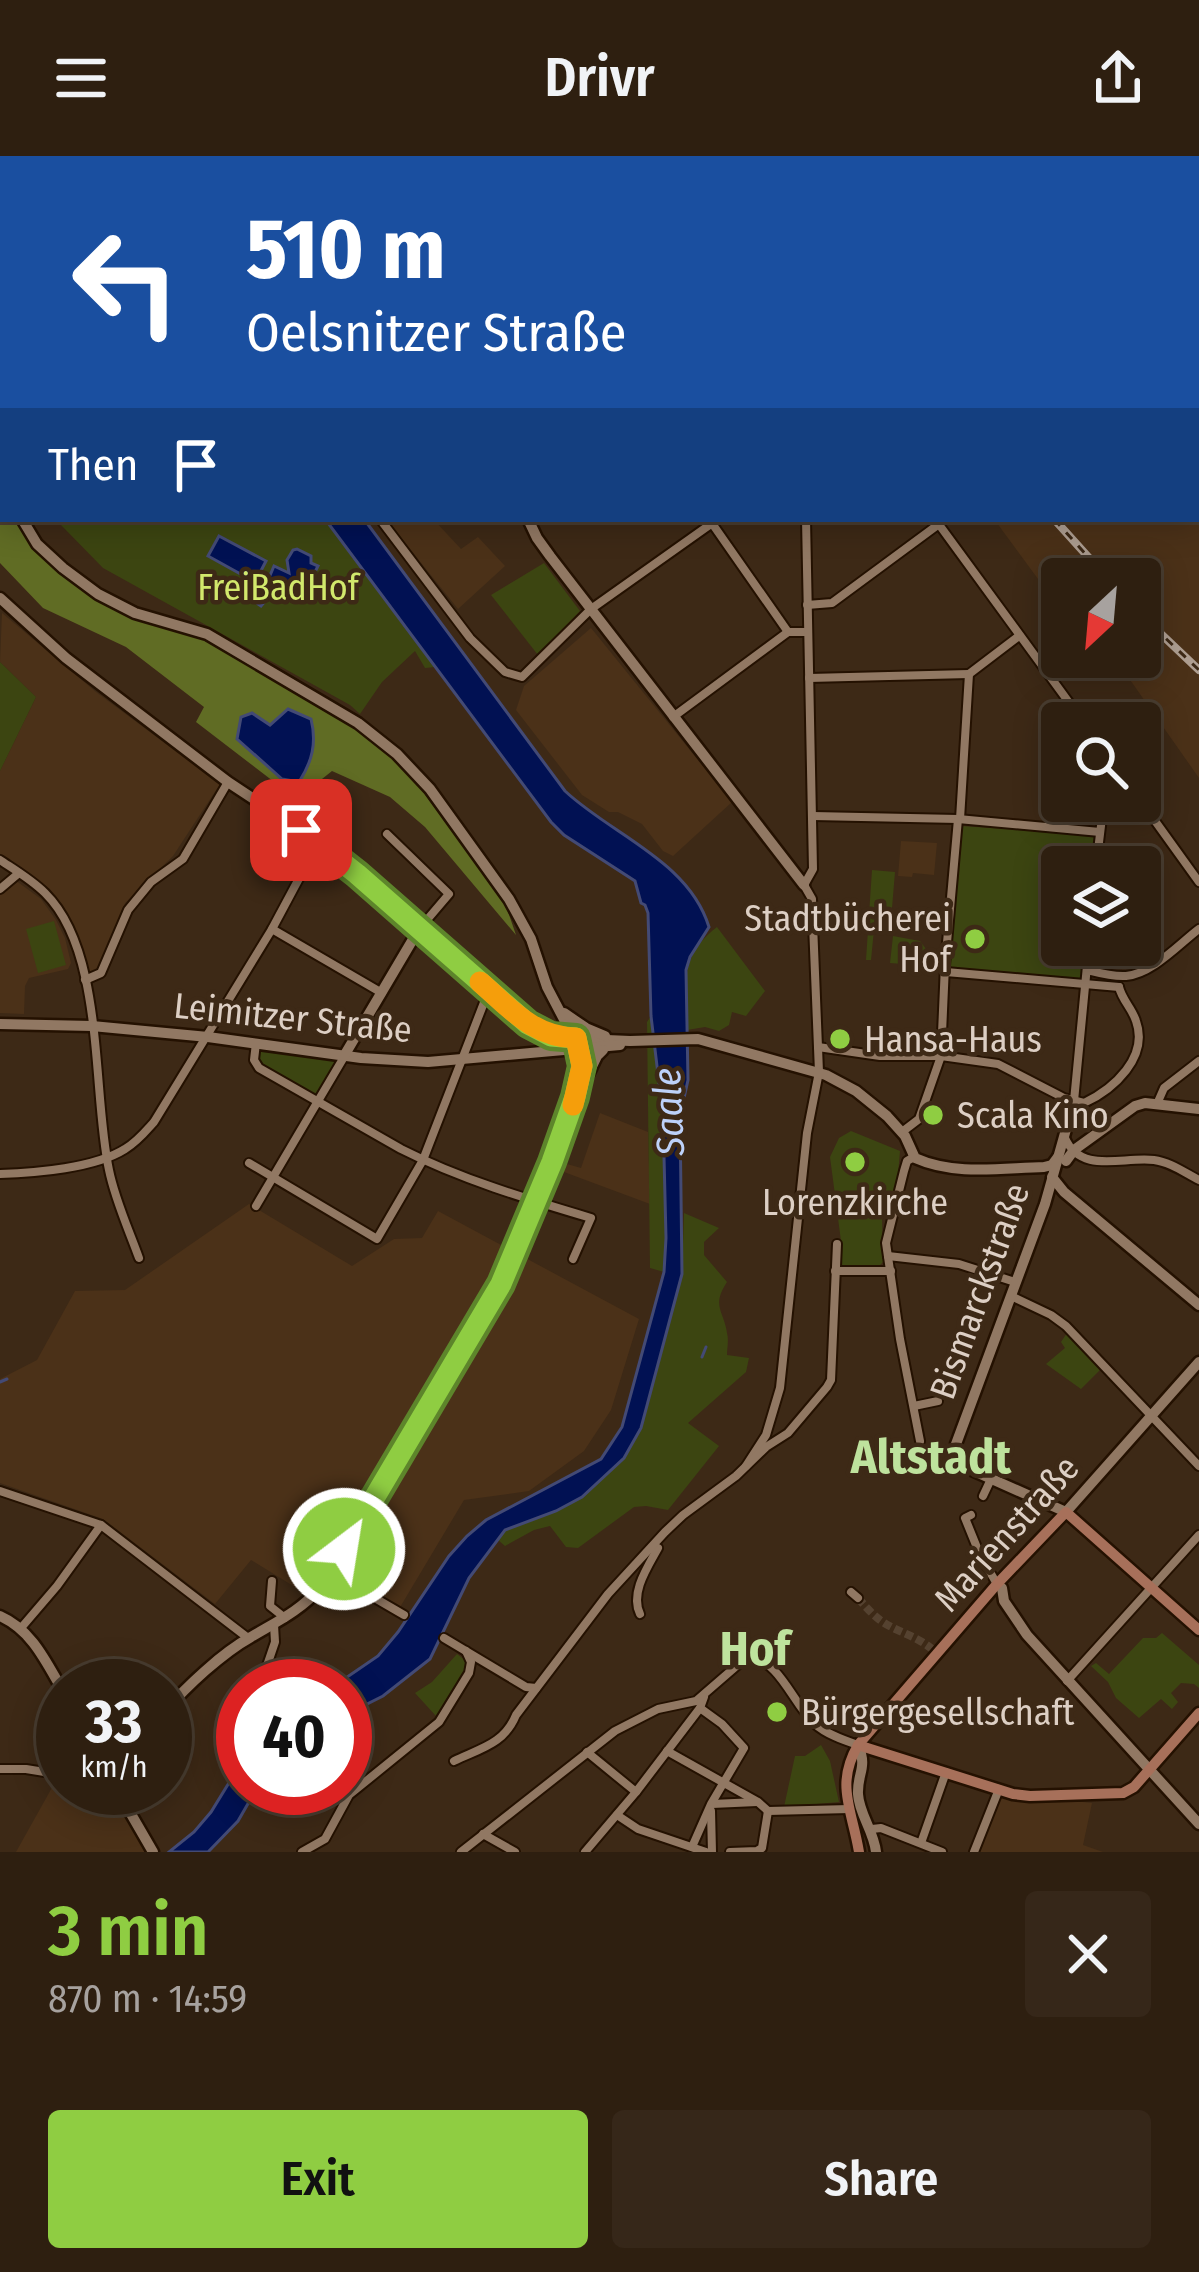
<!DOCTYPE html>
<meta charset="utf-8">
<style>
:root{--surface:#2e1f10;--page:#362719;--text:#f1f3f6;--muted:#a7a29f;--line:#493d30;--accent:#8fcd42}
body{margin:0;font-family:"Fira Sans Condensed",sans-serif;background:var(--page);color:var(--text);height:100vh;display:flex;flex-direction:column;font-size:45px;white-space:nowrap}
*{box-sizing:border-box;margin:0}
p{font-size:39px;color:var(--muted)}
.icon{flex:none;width:66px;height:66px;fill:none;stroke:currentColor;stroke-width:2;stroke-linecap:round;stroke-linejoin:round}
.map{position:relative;height:1696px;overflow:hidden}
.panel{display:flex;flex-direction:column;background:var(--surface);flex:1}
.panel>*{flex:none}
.banner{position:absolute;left:0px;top:0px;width:1200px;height:366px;box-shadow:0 6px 30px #0003,0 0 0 3px var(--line);background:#1a4fa0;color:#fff;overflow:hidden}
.needle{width:78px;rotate:206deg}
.buttons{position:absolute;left:1041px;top:402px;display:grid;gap:24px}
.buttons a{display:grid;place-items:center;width:120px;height:120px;border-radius:12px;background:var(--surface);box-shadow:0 6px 30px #0003,0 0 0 3px var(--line);font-size:60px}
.speed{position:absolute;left:36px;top:1503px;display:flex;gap:24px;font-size:60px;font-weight:700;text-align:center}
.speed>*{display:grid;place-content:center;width:156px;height:156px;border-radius:50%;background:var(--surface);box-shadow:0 6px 30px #0003,0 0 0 3px var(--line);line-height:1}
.speed small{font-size:30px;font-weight:400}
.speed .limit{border:18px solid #d22;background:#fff;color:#111}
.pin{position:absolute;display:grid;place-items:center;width:102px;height:102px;color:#fff;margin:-51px;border-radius:24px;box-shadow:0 6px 18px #0006}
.me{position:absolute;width:132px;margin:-66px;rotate:31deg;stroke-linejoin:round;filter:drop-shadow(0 0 9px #0008)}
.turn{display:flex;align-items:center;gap:42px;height:252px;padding:0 48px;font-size:54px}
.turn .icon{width:156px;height:156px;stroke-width:2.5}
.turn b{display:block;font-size:84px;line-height:102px}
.then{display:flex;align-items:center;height:114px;padding:0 48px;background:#0003;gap:24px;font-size:45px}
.round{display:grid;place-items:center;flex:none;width:126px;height:126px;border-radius:12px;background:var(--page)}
.head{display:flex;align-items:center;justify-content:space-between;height:204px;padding:0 48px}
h1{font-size:72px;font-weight:600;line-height:90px;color:var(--accent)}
.action{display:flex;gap:24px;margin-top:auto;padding:24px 48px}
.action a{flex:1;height:138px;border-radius:12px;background:var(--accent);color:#111;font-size:48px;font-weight:600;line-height:138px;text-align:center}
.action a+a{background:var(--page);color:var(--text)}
header{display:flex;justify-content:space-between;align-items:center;height:156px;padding:0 48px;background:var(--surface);font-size:54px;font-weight:600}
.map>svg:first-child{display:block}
.built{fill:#4b3118}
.green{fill:#3c4511}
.forest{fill:#606c24}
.water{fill:#011153;stroke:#434a75;stroke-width:3}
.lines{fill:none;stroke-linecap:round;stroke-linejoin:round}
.stream{stroke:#434a75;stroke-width:3}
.river{stroke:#011153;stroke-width:12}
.street-tunnel{stroke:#554230;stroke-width:8;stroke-dasharray:8 4;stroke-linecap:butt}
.street-casing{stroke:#241101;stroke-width:12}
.secondary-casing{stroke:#241101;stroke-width:15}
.primary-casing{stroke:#241101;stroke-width:15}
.street{stroke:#917863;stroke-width:8}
.secondary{stroke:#917863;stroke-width:10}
.primary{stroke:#a7705a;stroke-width:10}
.rail-casing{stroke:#ae9e91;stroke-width:8}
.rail{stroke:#3d2916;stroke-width:3;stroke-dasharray:9;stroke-linecap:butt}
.route-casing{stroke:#5d852b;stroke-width:30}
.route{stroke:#8fcd42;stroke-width:21}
.slow{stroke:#f59e0b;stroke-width:21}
.poi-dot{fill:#8fcd42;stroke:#3d2916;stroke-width:4.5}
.labels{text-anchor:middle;stroke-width:9;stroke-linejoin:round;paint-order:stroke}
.park-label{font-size:36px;fill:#d2e86c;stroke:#3d2916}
.poi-label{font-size:36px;fill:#ddcfc4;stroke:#3d2916;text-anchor:start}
.street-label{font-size:36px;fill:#ddcfc4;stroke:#3d2916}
.water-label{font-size:39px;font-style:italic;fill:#bdd1f9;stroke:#3d2916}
.district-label{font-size:48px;font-weight:bold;fill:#bee29d;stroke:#3d2916}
</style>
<header><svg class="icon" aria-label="menu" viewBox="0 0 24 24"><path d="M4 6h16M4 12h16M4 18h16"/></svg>Drivr<svg class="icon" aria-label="share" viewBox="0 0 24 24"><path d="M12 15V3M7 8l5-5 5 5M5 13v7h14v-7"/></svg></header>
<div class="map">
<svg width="1199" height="1696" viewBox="0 0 1199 1696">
<rect width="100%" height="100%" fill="#3d2916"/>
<g class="built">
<path d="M725 0H1199V622L1114 501H1140V423H1062L1060 453 994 363H1197V3H727Z"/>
<path d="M386 363H433L461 393 478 381 505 410 458 453Z"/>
<path d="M2 457 96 536 220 628 173 700 125 747 98 815 89 819 73 772 50 733 0 698V615L36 541 0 506Z"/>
<path d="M591 472 732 646 673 700 663 695 642 668 618 656H609L582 639 516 554 524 530Z"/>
<path d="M901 685 937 687 934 719 913 717 912 721 898 720Z"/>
<path d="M15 724 41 743 56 764 65 782 71 807 68 813 29 822 25 830 24 858 0 857V738Z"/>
<path d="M600 957 648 976 650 1048 564 1016 567 1008 581 1012Z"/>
<path d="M249 1048 352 1110 394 1083 422 1082 438 1055 639 1163 611 1254 584 1295 529 1335 464 1344 396 1458 318 1414 303 1436 251 1404 215 1448 103 1363 0 1327V1223L37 1204 75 1135 125 1134Z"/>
<path d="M54 1628H63V1632L95 1635 113 1643 147 1696H16Z"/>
<path d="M1000 1637 1092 1647 1083 1689 1103 1696H977Z"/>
</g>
<g class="green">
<path d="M65 363H325L435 511 425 512 415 495 382 526 360 558 350 549 305 524 103 412 60 368Z"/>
<path d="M544 407 580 455 538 499 491 439Z"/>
<path d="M0 506 36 541 0 615Z"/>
<path d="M961 670 1094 679 1092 711H1062V789H1086L1083 823 949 811Z"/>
<path d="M872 714 895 716 891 764 875 763 871 804H866Z"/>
<path d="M54 765 66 809 38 817 26 773Z"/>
<path d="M717 771 765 835 746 860 732 856 729 869 719 875 705 871 687 874C686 830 678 801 717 771Z"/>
<path d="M893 780 920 785 932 801 940 802 939 811 890 807Z"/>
<path d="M651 860C661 945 669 1030 664 1116L650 1112 647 866Z"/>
<path d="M257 888 343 899 317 943 263 914 257 905Z"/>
<path d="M851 975 900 995 897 1030 889 1060H882L883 1106 878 1111 840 1110 841 1085 830 1001 839 982Z"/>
<path d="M684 1057 719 1072 704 1086V1099L727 1126C711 1150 724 1155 727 1177 729 1184 727 1192 727 1199L749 1202 746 1216 688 1267 719 1290 668 1354 646 1350 634 1351 578 1392 566 1391 550 1370 534 1374 505 1390 498 1384 505 1374 556 1355 624 1302 641 1272 682 1119Z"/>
<path d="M1067 1177 1102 1212 1081 1233 1046 1208 1065 1192 1061 1186Z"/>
<path d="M1162 1477 1199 1509V1532L1194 1528 1181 1527 1171 1537 1178 1546 1172 1553 1161 1543 1139 1562 1116 1542 1108 1526 1091 1510 1096 1507 1109 1518 1143 1482H1156Z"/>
<path d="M457 1498 466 1505 464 1515 436 1560 415 1537 432 1526Z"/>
<path d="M821 1589 830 1605 839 1646 784 1651 795 1600H805Z"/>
</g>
<path class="forest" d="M0 302 3 313V363H17L33 390 86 435 111 451 134 461 207 483 345 563 366 578 400 608 421 633 505 747 516 779 425 671 390 641 332 615 302 639 282 632 196 566 204 551 126 491 43 452 0 407Z"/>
<g class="water">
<path d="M325 363H364L565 635C612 679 689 705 709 771L690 801 686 814 688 924 680 960 682 1118 641 1272 624 1302 582 1341 556 1355 505 1374 469 1422 430 1503 383 1540 345 1559V1530H334L378 1500 398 1476 449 1400 467 1380 486 1364 601 1303 622 1271 664 1116 666 1082 663 960 651 860 648 757 645 749 641 747 635 725 564 679 551 666Z"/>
<path d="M219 380 266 405 255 426 208 400Z"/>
<path d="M297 393 311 400V407L318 410 310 426 298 424 287 445 269 434 266 444 261 450 258 448 274 410 289 417 287 404 293 394Z"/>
<path d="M288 553 311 563C317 587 312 606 299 626L282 623 237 583 241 561 252 557 270 569Z"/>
<path d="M243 1604V1632H257L238 1665 208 1696H169L194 1676 211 1656Z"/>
</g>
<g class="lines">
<g class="stream">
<path d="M702 1201 706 1191"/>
<path d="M0 1226 7 1223"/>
</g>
<path class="river" d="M220 0 221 3"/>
<path class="street-tunnel" d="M858 1442C865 1450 872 1458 880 1464 898 1477 916 1479 933 1494"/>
<g class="street-casing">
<g id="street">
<path d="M662 0 664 3"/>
<path d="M474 3V0"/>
<path d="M1014 3V0"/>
<path d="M1197 92 1199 90"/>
<path d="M0 218 3 217"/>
<path d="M1197 292 1199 295"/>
<path d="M380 363 470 482 505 516 522 521 591 453 718 363"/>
<path d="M709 363 788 476"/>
<path d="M935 363 1084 567"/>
<path d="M807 449 832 447 939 368"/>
<path d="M809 522 969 518"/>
<path d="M673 561 788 476H808"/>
<path d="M1140 644 1199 726"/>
<path d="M813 660 958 663 1100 676"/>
<path d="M960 663 969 518 1019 480"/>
<path d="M387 678 449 738 420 772"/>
<path d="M0 704C15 714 32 724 45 737 105 796 92 936 109 1014 115 1044 129 1074 139 1102"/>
<path d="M1096 711 1104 645"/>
<path d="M0 733 19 717"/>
<path d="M272 773 382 837"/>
<path d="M1087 814C1099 817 1113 821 1126 820 1152 818 1179 788 1199 773"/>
<path d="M946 816 1119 831"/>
<path d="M85 824 101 817 128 754 151 726 183 703 228 626"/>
<path d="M256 887 254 904 259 912 401 993C460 1023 527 1043 591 1062L573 1103"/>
<path d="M818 891 880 900H941L998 908 1064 942 1084 947C1114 933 1149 901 1136 865 1132 852 1122 844 1119 831"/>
<path d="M1074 945 1089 789"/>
<path d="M1157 948 1164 932 1199 905"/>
<path d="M902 976 919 963 941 900 945 809 958 663"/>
<path d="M1065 982C1081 1019 1123 1000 1154 1004 1170 1006 1185 1017 1199 1024"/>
<path d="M914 1001 907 1005 904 1015 886 1087 900 1183 920 1285"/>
<path d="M249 1007 377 1083 423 1004 485 844 484 831"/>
<path d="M0 1018C36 1017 95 1012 125 993 137 986 145 976 154 966L272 773 318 687"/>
<path d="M256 1050 344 901"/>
<path d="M888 1100 959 1108 1015 1126"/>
<path d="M835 1115H891"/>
<path d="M1011 1140 1051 1159 1066 1170 1199 1310"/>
<path d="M914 1250 938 1245"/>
<path d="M746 1310 766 1279 780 1232 807 977 819 916 812 743 804 729 813 713 806 363"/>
<path d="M0 1335 101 1369 248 1482"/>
<path d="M983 1340 991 1323"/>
<path d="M971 1359 965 1362 980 1399 997 1428"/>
<path d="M330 1416 404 1459"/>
<path d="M272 1425 270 1450 285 1462"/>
<path d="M851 1436 858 1442"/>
<path d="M640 1458C630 1437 647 1412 658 1392"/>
<path d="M21 1472 57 1430 101 1369"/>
<path d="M444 1482 526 1531 536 1532"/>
<path d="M1067 1525 1199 1379"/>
<path d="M260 1530 275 1486 274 1469"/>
<path d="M228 1588 236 1585 243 1575"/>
<path d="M667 1595 758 1646 768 1655"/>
<path d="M587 1596 636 1636"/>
<path d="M454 1605C481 1592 504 1588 516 1559L608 1438 665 1376 683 1359 736 1320 766 1291 788 1277 827 1231 831 1224 837 1088"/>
<path d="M0 1613H26L63 1619"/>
<path d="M712 1648 757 1646"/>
<path d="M711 1655 712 1696"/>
<path d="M768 1655 850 1653"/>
<path d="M617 1659 638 1673 706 1696"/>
<path d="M872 1673 881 1672 942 1696"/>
<path d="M483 1678 515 1696"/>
<path d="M921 1687 946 1616"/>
<path d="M692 1691 711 1648 744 1592 722 1568 700 1552"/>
<path d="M302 1696 325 1683 349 1639 439 1566 469 1517 471 1506 466 1495"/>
<path d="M461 1696 615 1575 658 1553 696 1545 748 1500C781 1505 792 1547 815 1568 826 1578 843 1584 858 1589"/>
<path d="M585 1696 636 1636 700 1552 704 1541"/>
<path d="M730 1696 757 1695 762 1692 768 1655"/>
<path d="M974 1696 999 1633"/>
</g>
</g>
<g class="secondary-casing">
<g id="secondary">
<path d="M436 0 437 3"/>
<path d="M0 284 3 297"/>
<path d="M22 363 37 388 63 412 98 438 135 457 207 478 358 567 397 598 430 633 509 743 531 783 547 831 580 894 581 918 570 959 501 1128 320 1432C300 1455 276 1466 251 1481 222 1497 187 1530 165 1555"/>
<path d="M528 363 537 382 550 400 804 729"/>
<path d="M0 442 66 502 228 626 301 674 357 718 541 876 560 882 630 885 698 883 826 919 856 935 887 960 905 980 915 1002C955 1020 1001 1012 1044 1011L1052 1009 1058 1001"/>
<path d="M564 857 586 872 605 880"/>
<path d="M0 868 92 870 208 881 361 902 428 906 620 889"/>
<path d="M344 900 419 773"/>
<path d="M583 929 597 900 603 894"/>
<path d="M1074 945 1045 1048 956 1288 957 1302 967 1312 1066 1356 1199 1206"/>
<path d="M1066 1005 1074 994 1135 950 1145 947 1199 953"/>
<path d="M1052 1021 1064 1036 1199 1149"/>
<path d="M1002 1432 1004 1445 1027 1479 1199 1668"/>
<path d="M0 1460C32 1474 46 1506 63 1535"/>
<path d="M858 1589C868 1612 857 1617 858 1638 859 1658 874 1675 876 1696"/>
<path d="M116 1632 153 1696"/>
</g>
</g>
<g class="primary-casing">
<g id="primary">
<path d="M858 1589 1013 1638 1030 1640 1123 1637 1134 1631 1199 1557"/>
<path d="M859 1696C852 1653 835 1629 858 1589L997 1428 1066 1356 1199 1474"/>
</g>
</g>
<use href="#street" class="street"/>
<use href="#secondary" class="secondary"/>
<use href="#primary" class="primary"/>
<g class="rail-casing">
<g id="rail">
<path d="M801 0 803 3"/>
<path d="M911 0 913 3"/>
<path d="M944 0 946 3"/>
<path d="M1197 354 1199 358"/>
<path d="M1054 363 1108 423"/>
<path d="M1140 458 1199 514"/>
</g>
</g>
<use href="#rail" class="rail"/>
</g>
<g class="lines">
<g class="route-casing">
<path id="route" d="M301 674 357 718 528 868 551 880 576 882 582 910 575 941 552 1006 501 1128 344 1393"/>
</g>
<use href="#route" class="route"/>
<path class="slow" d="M480 826C511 853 533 881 576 882L582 910 573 949"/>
</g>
<g class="poi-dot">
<circle cx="975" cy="783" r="12"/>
<circle cx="840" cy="883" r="12"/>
<circle cx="933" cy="959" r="12"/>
<circle cx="855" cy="1006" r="12"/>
<circle cx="777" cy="1556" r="12"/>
</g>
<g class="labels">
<g class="park-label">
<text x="278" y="444">FreiBadHof</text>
</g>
<g class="poi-label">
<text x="951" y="775" text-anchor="end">Stadtbücherei<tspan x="951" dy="41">Hof</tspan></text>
<text x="864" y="896">Hansa-Haus</text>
<text x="957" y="972">Scala Kino</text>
<text x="855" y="1059" text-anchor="middle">Lorenzkirche</text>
<text x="801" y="1569">Bürgergesellschaft</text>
</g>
<g class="street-label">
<text transform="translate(293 861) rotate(6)" y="13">Leimitzer Straße</text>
<text transform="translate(979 1135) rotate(-70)" y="13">Bismarckstraße</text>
<text transform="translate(1006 1377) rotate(-48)" y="13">Marienstraße</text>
</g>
<g class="water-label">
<text transform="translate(668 956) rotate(-93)" y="14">Saale</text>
</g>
<g class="district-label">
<text x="931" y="1317">Altstadt</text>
<text x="755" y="1509">Hof</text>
</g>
</g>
</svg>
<div class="buttons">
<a><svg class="needle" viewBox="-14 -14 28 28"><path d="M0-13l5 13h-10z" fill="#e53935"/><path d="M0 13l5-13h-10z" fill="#a7a29f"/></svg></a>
<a><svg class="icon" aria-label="search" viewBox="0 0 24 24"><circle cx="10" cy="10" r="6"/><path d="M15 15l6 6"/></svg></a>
<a><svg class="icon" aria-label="layers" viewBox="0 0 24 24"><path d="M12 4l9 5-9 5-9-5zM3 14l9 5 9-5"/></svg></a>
</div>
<div class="speed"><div>33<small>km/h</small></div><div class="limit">40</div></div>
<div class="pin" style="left:301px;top:674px;background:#d93025"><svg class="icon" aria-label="arrive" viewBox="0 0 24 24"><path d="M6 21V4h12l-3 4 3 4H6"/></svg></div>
<svg class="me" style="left:344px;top:1393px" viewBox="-20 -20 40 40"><circle r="17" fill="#8fcd42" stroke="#fff" stroke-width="3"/><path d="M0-11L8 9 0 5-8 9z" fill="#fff"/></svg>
<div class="banner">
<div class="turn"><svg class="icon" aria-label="left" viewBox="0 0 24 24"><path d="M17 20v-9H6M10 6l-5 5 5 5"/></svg><div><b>510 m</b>Oelsnitzer Straße</div></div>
<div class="then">Then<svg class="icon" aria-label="arrive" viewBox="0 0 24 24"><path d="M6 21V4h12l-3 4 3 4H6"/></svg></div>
</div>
</div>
<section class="panel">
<div class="head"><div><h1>3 min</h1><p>870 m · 14:59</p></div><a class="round"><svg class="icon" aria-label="close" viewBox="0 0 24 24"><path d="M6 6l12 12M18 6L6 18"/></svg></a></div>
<div class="action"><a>Exit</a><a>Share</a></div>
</section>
